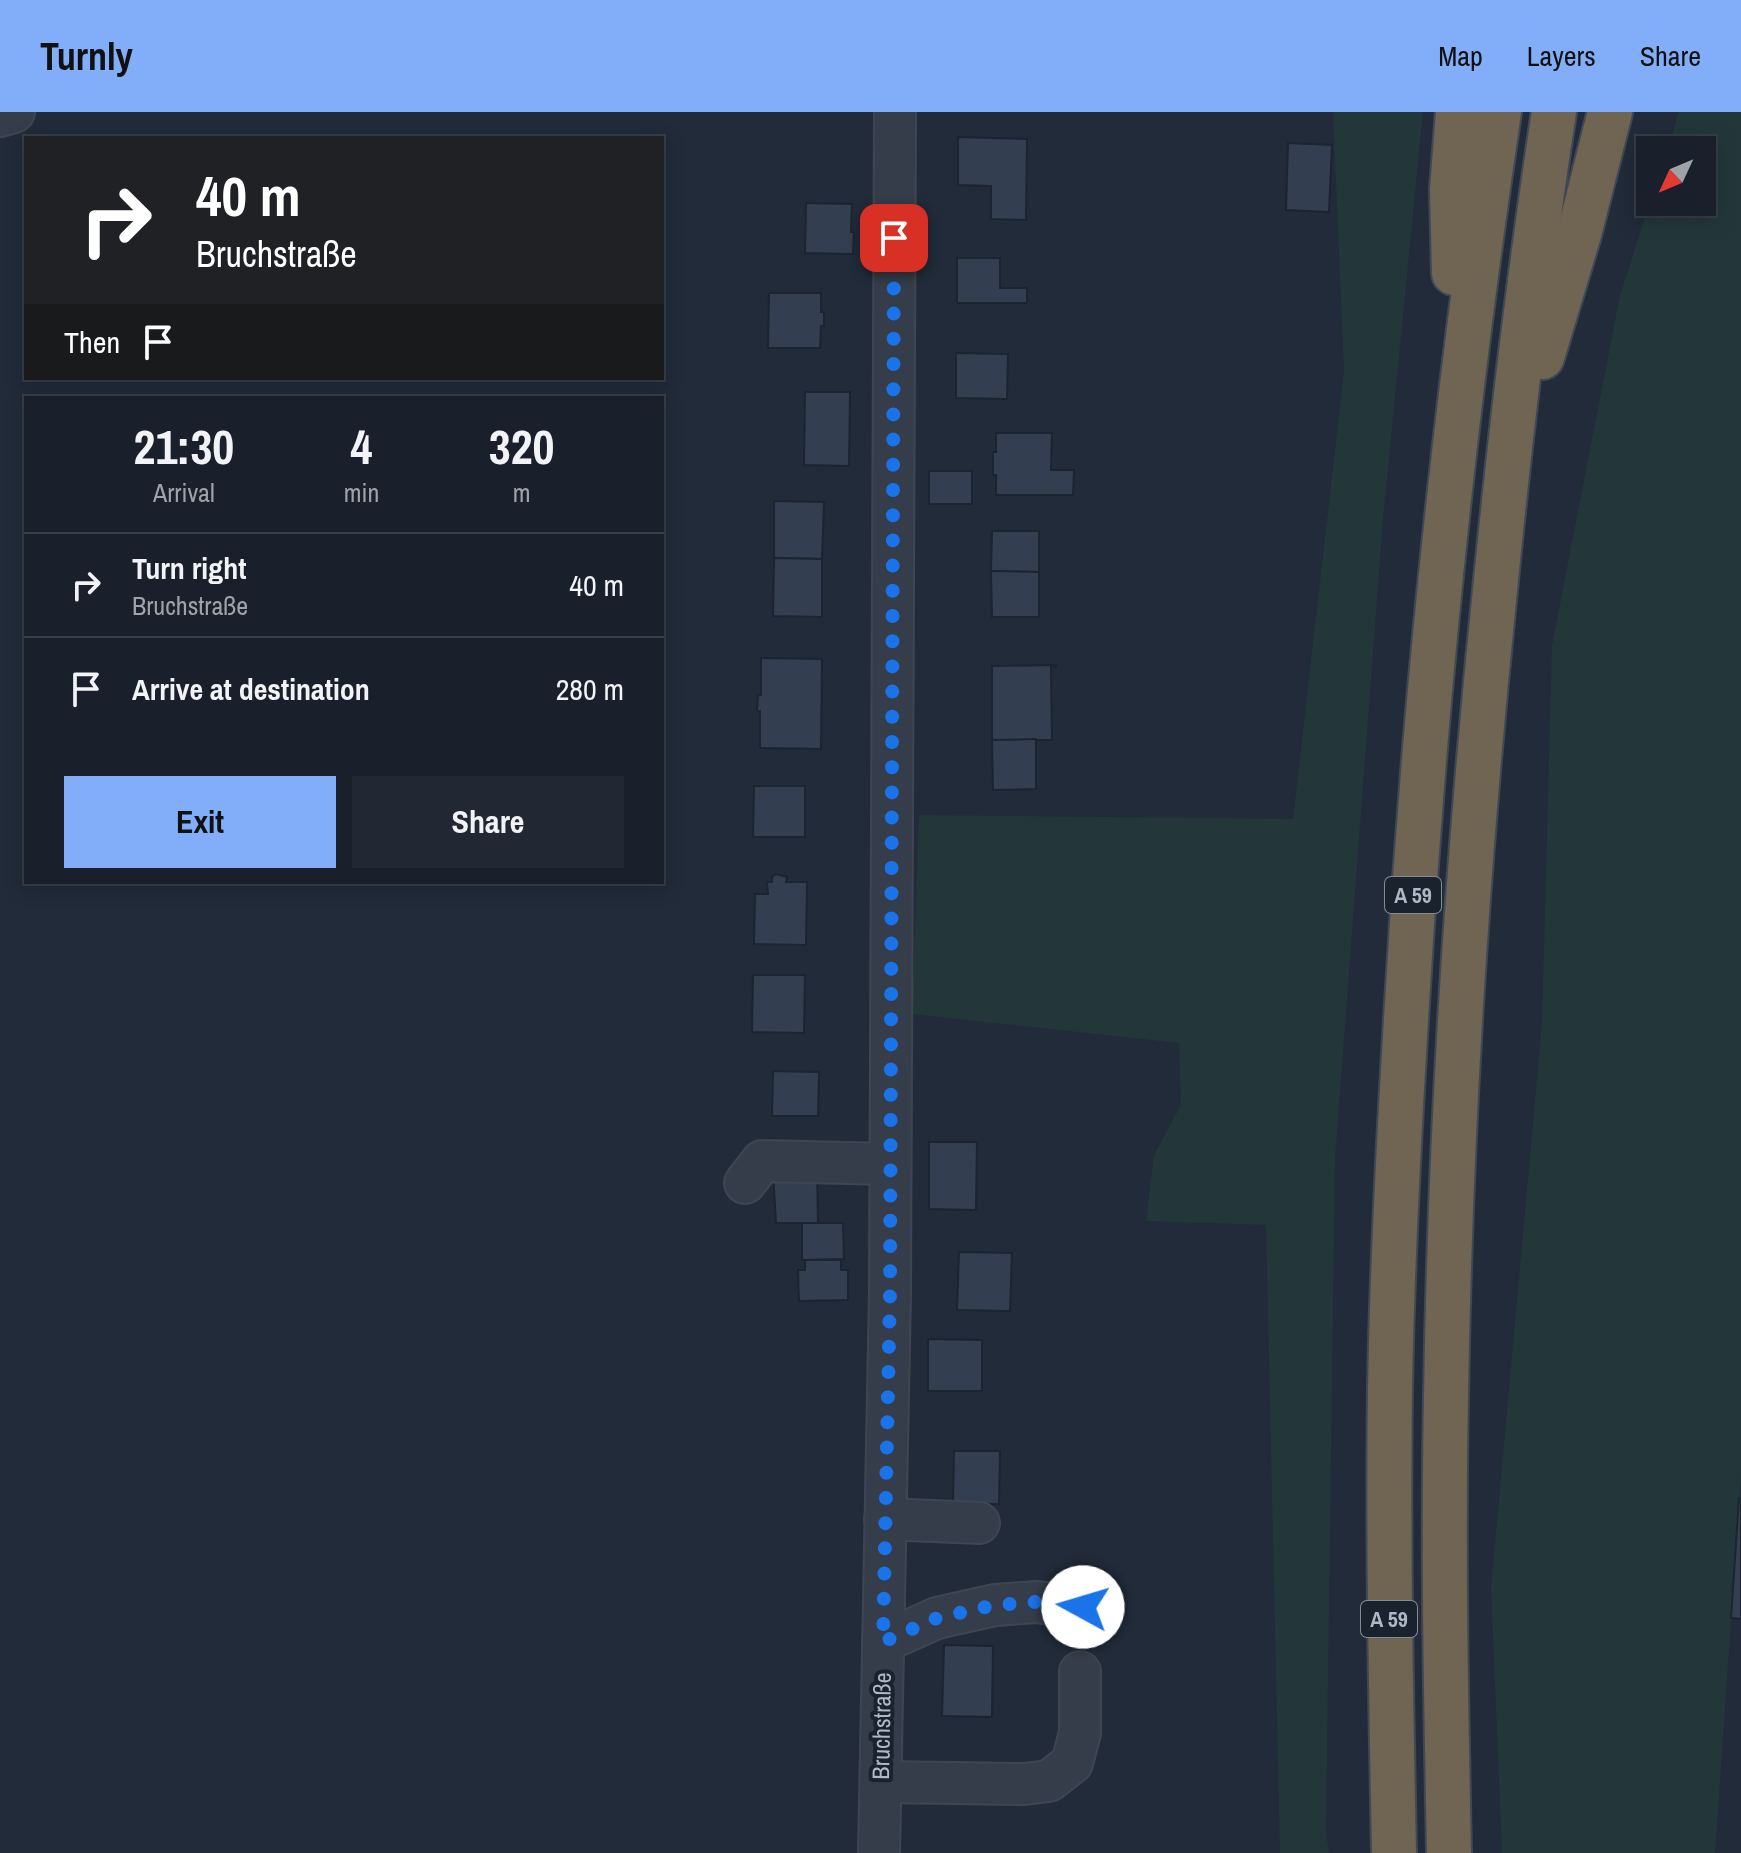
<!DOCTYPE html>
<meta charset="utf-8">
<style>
:root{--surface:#19202b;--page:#222833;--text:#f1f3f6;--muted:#9fa3a9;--line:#373e47;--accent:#82adf8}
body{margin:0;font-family:"Archivo Narrow",sans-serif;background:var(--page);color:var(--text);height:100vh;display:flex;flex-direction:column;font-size:30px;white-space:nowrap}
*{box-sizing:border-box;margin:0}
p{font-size:26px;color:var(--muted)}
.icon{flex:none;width:44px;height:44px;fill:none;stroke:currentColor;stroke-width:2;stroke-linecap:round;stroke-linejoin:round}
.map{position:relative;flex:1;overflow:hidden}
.panel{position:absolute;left:24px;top:284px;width:640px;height:488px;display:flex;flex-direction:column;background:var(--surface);border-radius:0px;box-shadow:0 4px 20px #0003,0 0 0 2px var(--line)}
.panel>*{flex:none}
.hud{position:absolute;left:24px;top:24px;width:640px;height:244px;border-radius:0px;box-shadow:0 4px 20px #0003,0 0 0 2px var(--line);background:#202124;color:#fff;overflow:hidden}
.needle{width:52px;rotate:226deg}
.buttons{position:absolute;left:1636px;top:24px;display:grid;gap:16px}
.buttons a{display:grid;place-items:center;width:80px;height:80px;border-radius:0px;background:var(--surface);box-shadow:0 4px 20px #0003,0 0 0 2px var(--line);font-size:40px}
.pin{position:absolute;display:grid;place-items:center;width:68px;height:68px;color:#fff;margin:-34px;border-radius:16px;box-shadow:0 4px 12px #0006}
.me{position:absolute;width:88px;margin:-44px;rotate:276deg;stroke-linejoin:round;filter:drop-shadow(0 0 6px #0008)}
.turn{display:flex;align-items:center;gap:28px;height:168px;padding:0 40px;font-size:36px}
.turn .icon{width:104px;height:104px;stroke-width:2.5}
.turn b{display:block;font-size:56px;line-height:68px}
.then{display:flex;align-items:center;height:76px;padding:0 40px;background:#0003;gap:16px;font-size:30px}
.eta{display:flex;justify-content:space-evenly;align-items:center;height:136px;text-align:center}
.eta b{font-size:48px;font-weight:700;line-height:56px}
.primary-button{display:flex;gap:16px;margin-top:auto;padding:16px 40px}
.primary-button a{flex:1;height:92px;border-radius:0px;background:var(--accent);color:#111;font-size:32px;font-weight:700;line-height:92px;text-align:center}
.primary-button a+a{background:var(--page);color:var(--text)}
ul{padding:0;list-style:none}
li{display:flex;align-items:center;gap:24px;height:104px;padding:0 40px;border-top:2px solid var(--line)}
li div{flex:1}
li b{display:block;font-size:30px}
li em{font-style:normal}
header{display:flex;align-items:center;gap:48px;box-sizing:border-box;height:112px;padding:0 40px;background:var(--accent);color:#111}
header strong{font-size:38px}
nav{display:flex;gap:44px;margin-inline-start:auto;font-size:28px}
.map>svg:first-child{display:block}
.green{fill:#23373a}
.building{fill:#333f50;stroke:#1c2430;stroke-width:2}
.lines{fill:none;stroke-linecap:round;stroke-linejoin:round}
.minor-casing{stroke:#3e4653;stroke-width:44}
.highway-casing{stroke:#3f4854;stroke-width:48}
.minor{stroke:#353d4a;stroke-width:40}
.highway{stroke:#706452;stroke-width:44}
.route{stroke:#1a73e8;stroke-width:14;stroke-dasharray:0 25.2}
.labels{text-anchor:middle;stroke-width:8;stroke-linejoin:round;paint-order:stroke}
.shield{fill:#1a222e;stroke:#828b98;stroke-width:2}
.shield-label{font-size:22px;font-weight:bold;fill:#afb8c6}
.street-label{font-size:24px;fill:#afb8c6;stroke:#1a222e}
</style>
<header>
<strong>Turnly</strong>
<nav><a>Map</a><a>Layers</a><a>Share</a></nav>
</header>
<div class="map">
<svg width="1741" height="1741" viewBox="0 0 1741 1741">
<rect width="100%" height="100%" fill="#212b39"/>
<g class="green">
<path d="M1333 0H1423L1383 407 1335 1047 1326 1718 1329 1741H1280L1266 1113 1146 1109 1154 1043 1181 993 1179 931 912 902 919 703 1293 707 1344 259Z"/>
<path d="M1679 0H1741V1365L1715 1741H1502L1491 1476 1542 911 1552 533 1620 183 1650 90H1702V38H1667Z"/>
</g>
<g class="building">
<path d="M958 25 1027 27 1026 108 991 107V74L958 73Z"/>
<path d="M1288 31 1332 33 1329 100 1286 98Z"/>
<path d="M806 91 852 92 851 120H854L853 142 805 141Z"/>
<path d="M957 146H1000V176H1027V191H957Z"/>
<path d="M769 181H821V200H824V214H821L820 236H768Z"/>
<path d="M956 241 1008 242 1007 287 956 286Z"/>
<path d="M805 280H850L849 354 804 353Z"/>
<path d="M996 321H1052L1051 358H1074L1073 383H996V363H993V340H996Z"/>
<rect x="929" y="359" width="43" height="33"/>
<path d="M774 389 824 390 822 447 774 446Z"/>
<path d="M992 419H1039V460L991 459Z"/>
<path d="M774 446 822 447V505L773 504Z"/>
<path d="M991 459 1039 460V505H992Z"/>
<path d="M761 546 822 547 821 637 760 636V599H757L758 583H761Z"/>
<path d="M1056 553V555H1051L1052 628H992V554Z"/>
<path d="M1036 627V677L993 678 992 628Z"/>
<path d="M754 674H805V725H753Z"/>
<path d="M776 762 787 765 786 770H807L806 833 754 832 755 782H768L767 770H772V765Z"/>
<path d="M753 863H805L804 921 752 920Z"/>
<path d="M773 959 819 960 818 1004H772Z"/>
<path d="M929 1030H977L976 1098 929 1097Z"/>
<path d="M817 1058 818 1111H776L773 1059Z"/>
<path d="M802 1111H843L844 1147 802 1148Z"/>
<path d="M959 1140 1012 1141 1010 1199 957 1198Z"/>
<path d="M805 1148H841V1158H848V1188L799 1189 798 1158H805Z"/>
<path d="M928 1227 982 1228V1279H928Z"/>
<path d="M954 1339H1000L999 1392 953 1391Z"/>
<path d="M1739 1386H1741V1507L1731 1506Z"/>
<path d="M944 1533 993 1534 992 1605 942 1604Z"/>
</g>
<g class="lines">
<g class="minor-casing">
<g id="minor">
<path d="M0 4 14 0"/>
<path d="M745 1071 762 1049 890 1052"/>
<path d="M885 1407 979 1411"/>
<path d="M883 1530 937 1506 995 1493 1036 1490 1083 1495"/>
<path d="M881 1670 1024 1672 1049 1669 1072 1651 1080 1621V1560"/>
<path d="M879 1741 890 1181 895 0"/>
</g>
</g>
<g class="highway-casing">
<g id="highway">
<path d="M1454 161 1452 77 1458 0"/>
<path d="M1542 245 1579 122 1610 0"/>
<path d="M1394 1741C1391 1586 1388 1431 1390 1276 1392 1159 1398 1042 1405 925 1422 615 1453 307 1499 0"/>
<path d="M1449 1741C1446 1589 1443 1437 1446 1285 1450 1018 1467 753 1494 488 1510 325 1529 162 1554 0"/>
</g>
</g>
<use href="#minor" class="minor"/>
<use href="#highway" class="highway"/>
</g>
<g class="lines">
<path class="route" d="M894 126 890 1181 883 1530 937 1506 995 1493 1036 1490 1083 1495"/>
</g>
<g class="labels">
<g class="shield">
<rect x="1385" y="765" width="56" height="36" rx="6"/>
<rect x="1361" y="1489" width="56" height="36" rx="6"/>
</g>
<g class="shield-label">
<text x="1413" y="791">A 59</text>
<text x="1389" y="1515">A 59</text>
</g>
<g class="street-label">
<text transform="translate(882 1614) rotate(-89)" y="8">Bruchstraße</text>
</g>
</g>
</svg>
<div class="buttons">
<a><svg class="needle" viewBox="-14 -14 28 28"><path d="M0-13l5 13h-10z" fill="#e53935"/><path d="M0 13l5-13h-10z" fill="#9fa3a9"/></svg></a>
</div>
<div class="pin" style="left:894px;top:126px;background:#d93025"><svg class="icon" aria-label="arrive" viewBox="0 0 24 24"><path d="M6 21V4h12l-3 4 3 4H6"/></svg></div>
<svg class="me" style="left:1083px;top:1495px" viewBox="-20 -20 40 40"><circle r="19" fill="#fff"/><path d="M0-13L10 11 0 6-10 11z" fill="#1a73e8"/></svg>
<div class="hud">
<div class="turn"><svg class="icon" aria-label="right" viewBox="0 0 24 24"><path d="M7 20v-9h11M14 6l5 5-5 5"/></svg><div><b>40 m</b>Bruchstraße</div></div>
<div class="then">Then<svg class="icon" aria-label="arrive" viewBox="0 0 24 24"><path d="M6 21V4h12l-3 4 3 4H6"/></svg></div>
</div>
<section class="panel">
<div class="eta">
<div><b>21:30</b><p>Arrival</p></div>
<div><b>4</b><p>min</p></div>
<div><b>320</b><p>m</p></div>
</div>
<ul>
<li><svg class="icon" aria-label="right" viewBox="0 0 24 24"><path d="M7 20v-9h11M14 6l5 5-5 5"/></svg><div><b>Turn right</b><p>Bruchstraße</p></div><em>40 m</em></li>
<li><svg class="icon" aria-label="arrive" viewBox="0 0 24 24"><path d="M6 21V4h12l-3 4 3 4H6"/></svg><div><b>Arrive at destination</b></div><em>280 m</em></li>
</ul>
<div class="primary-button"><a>Exit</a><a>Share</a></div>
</section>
</div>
